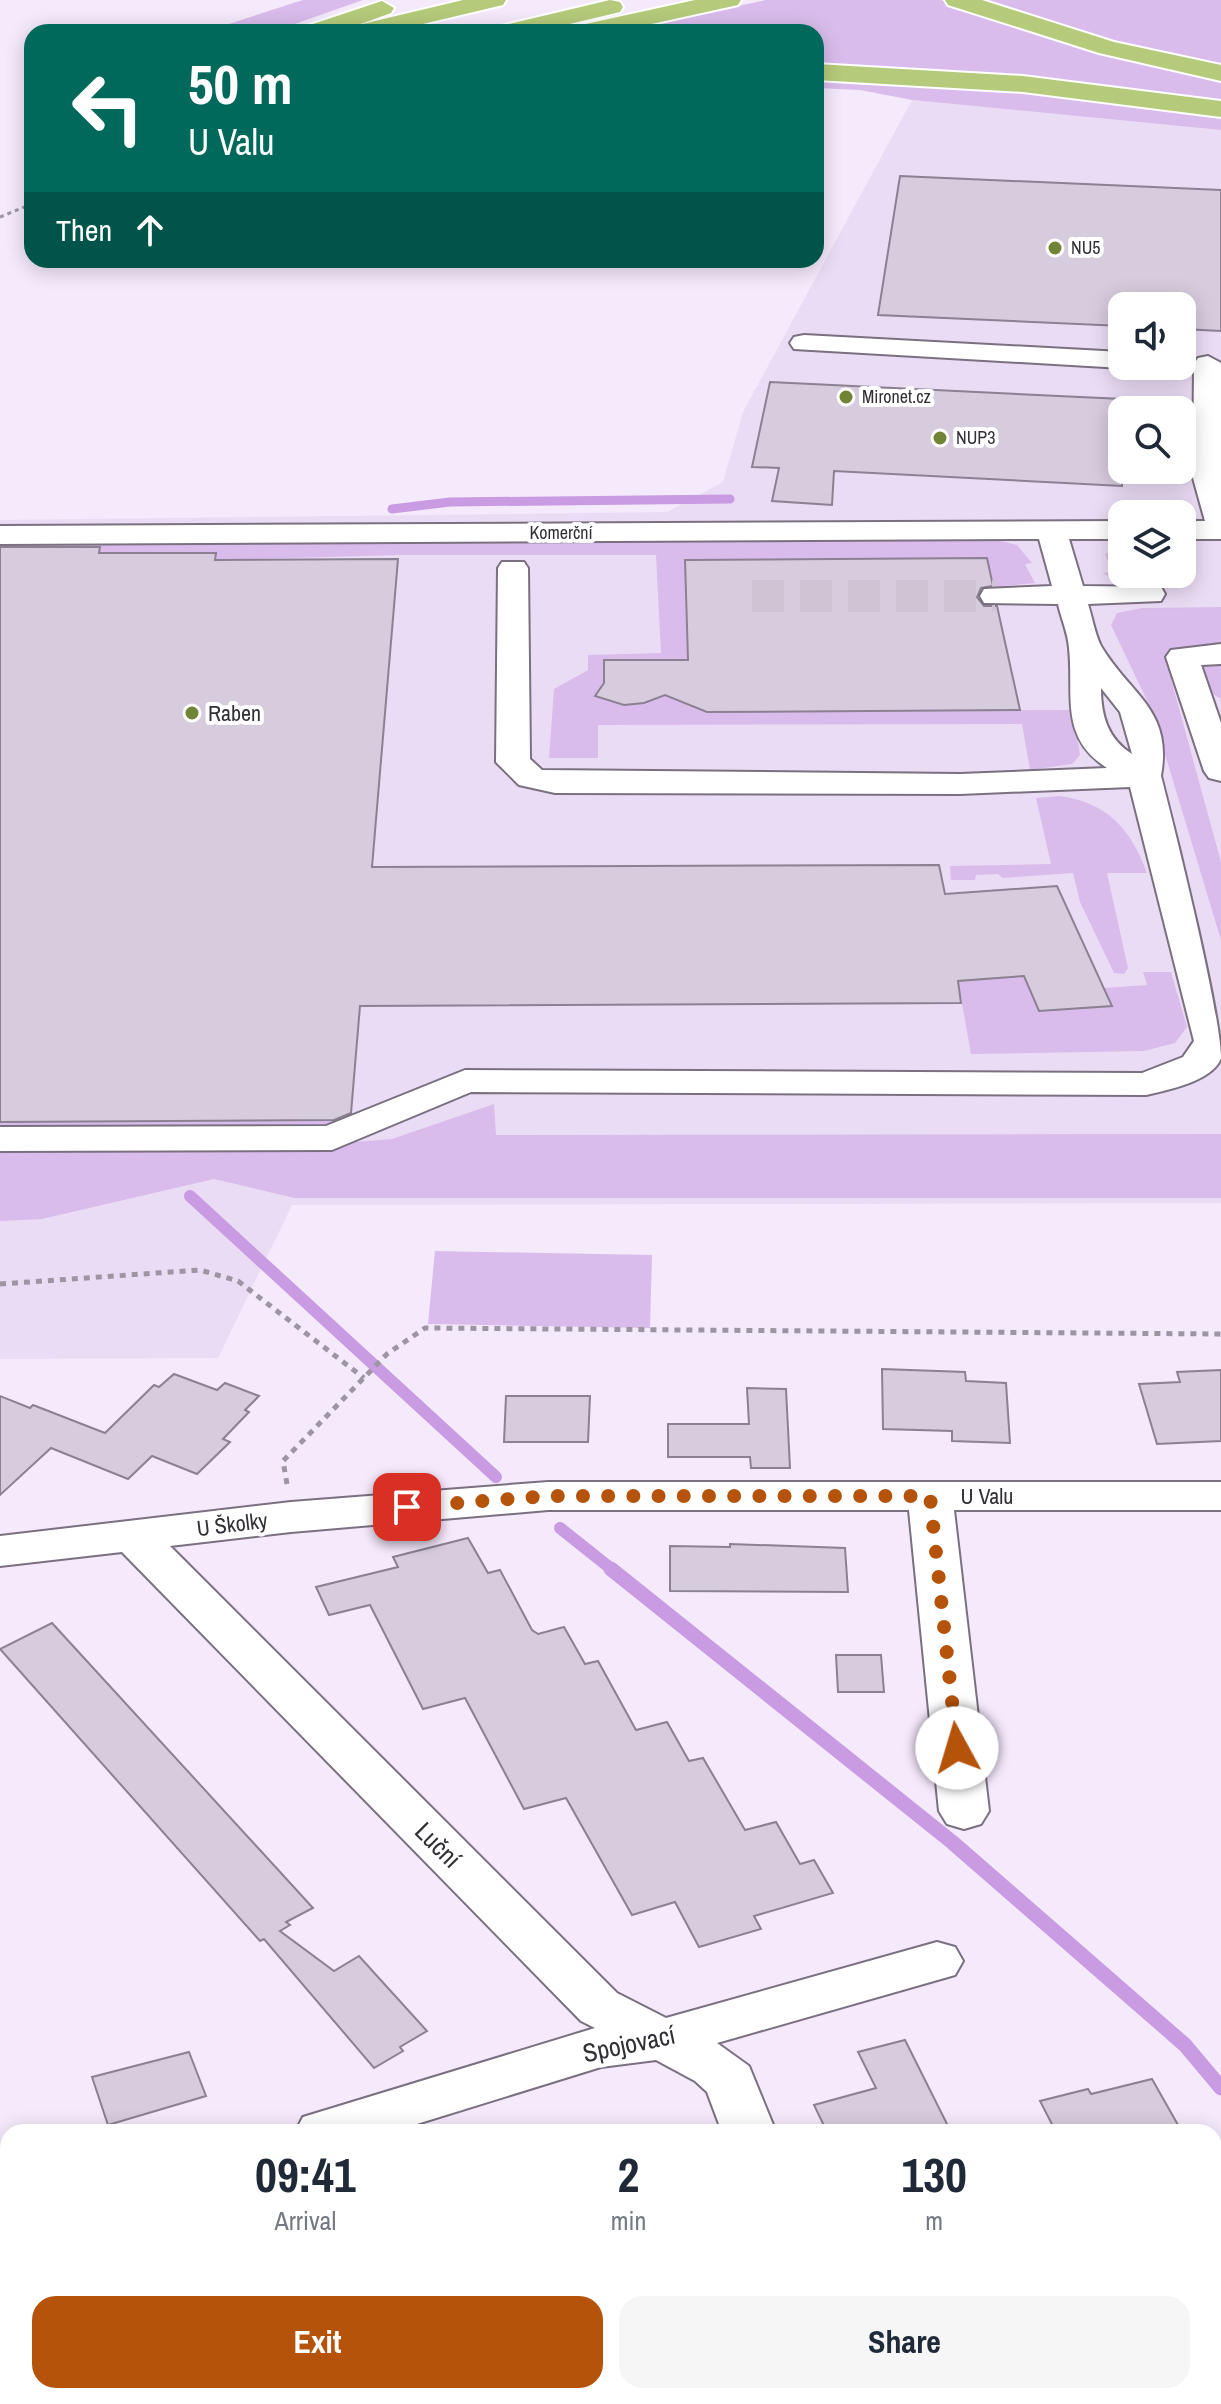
<!DOCTYPE html>
<meta charset="utf-8">
<style>
:root{--surface:#fff;--page:#f6f6f7;--text:#1f2937;--muted:#747a83;--accent:#b45309}
body{margin:0;font-family:"Archivo Narrow",sans-serif;background:var(--page);color:var(--text);height:100vh;display:flex;flex-direction:column;font-size:30px;white-space:nowrap}
*{box-sizing:border-box;margin:0}
p{font-size:26px;color:var(--muted)}
.icon{flex:none;width:44px;height:44px;fill:none;stroke:currentColor;stroke-width:2;stroke-linecap:round;stroke-linejoin:round}
.map{position:relative;flex:1;overflow:hidden}
.details{position:absolute;left:0px;top:2124px;width:1222px;height:280px;display:flex;flex-direction:column;background:var(--surface);border-radius:24px 24px 0 0;box-shadow:0 4px 20px #0003}
.details>*{flex:none}
.top-card{position:absolute;left:24px;top:24px;width:800px;height:244px;border-radius:24px;box-shadow:0 4px 20px #0003;background:#00695c;color:#fff;overflow:hidden}
.buttons{position:absolute;left:1108px;top:292px;display:grid;gap:16px}
.buttons a{display:grid;place-items:center;width:88px;height:88px;border-radius:16px;background:var(--surface);box-shadow:0 4px 20px #0003;font-size:40px}
.pin{position:absolute;display:grid;place-items:center;width:68px;height:68px;color:#fff;margin:-34px;border-radius:16px;box-shadow:0 4px 12px #0006}
.me{position:absolute;width:88px;margin:-44px;rotate:354deg;stroke-linejoin:round;filter:drop-shadow(0 0 6px #0008)}
.turn{display:flex;align-items:center;gap:28px;height:168px;padding:0 32px;font-size:36px}
.turn .icon{width:104px;height:104px;stroke-width:2.5}
.turn b{display:block;font-size:56px;line-height:68px}
.then{display:flex;align-items:center;height:76px;padding:0 32px;background:#0003;gap:16px;font-size:30px}
.eta{display:flex;justify-content:space-evenly;align-items:center;height:136px;text-align:center}
.eta b{font-size:48px;font-weight:700;line-height:56px}
.button{display:flex;gap:16px;margin-top:auto;padding:16px 32px}
.button a{flex:1;height:92px;border-radius:24px;background:var(--accent);color:#fff;font-size:32px;font-weight:700;line-height:92px;text-align:center}
.button a+a{background:var(--page);color:var(--text)}
.map>svg:first-child{display:block}
.built{fill:#ebdcf5;fill-rule:evenodd}
.green{fill:#d9bceb}
.lines{fill:none;stroke-linecap:round;stroke-linejoin:round}
.stream-far2{stroke:#c89be2;stroke-width:9}
.stream-far1{stroke:#c89be2;stroke-width:12}
.stream{stroke:#c89be2;stroke-width:15}
.building{fill:#d7ccde;stroke:#8b8192;stroke-width:2}
.minor-tunnel{stroke:#cec4d4;stroke-width:32;stroke-dasharray:32 16;stroke-linecap:butt}
.minor-casing{stroke:#7a7080;stroke-width:4}
.highway-casing{stroke:#fff;stroke-width:4}
.path-far1{stroke:#9d95a2;stroke-width:3;stroke-dasharray:4 4;stroke-linecap:butt}
.path{stroke:#9d95a2;stroke-width:5;stroke-dasharray:6 6;stroke-linecap:butt}
.minor{fill:#fff;fill-rule:evenodd}
.highway{fill:#b5cb7b;fill-rule:evenodd}
.route{stroke:#b45309;stroke-width:14;stroke-dasharray:0 25.2}
.poi-dot{fill:#718435;stroke:#fff;stroke-width:3}
.labels{text-anchor:middle;stroke-width:8;stroke-linejoin:round;paint-order:stroke}
.far-poi-label{font-size:18px;fill:#332f36;stroke:#fff;text-anchor:start}
.far-street-label{font-size:18px;fill:#332f36;stroke:#fff}
.poi-label{font-size:22px;fill:#332f36;stroke:#fff;text-anchor:start}
.street-label{font-size:22px;fill:#332f36;stroke:#fff}
.near-street-label{font-size:26px;fill:#332f36;stroke:#fff}
</style>
<div class="map">
<svg width="1221" height="2404" viewBox="0 0 1221 2404">
<rect width="100%" height="100%" fill="#f5e9fc"/>
<path class="built" d="M912 100 1221 130V1203L292 1205 218 1358 0 1359V520L667 512 723 482 743 412ZM1122 306H1182V366H1122ZM1122 410H1182V470H1122ZM1122 514H1182V574H1122Z"/>
<g class="green">
<path d="M303 0H363L272 32H204Z"/>
<path d="M766 0H941L1081 47 1221 80V103L816 67V32H615Z"/>
<path d="M976 0H1221V68L1155 55Z"/>
<path d="M816 79 1038 93 1221 116V130L912 100 860 90 816 88Z"/>
<path d="M996 540 1017 545 1032 563 1025 564 1035 583 1004 586V590L993 588 987 558 696 560 685 567 690 705 707 712 1073 710 1080 755 1072 764 1030 770 1022 724 598 725V758H549L554 689 588 670V655L661 653 656 555H398L215 560V553H125L97 561 100 546 0 547V542Z"/>
<path d="M1122 548V574H1151L1153 579C1137 589 1118 583 1103 573L1112 572 1105 554Z"/>
<path d="M1221 607V699L1190 680 1171 679 1221 862V940L1152 711 1111 625 1117 613 1142 608Z"/>
<path d="M1059 796C1107 802 1131 829 1147 873H1107L1128 968 1124 974 1114 973 1080 902 1073 873 1003 878 998 874 976 875 975 880H951L950 866 1051 864 1036 798Z"/>
<path d="M1143 972H1171L1187 1027 1175 1043 1144 1051 971 1054 958 981 1024 976 1039 1011 1111 1006 1104 988 1147 985Z"/>
<path d="M494 1104 496 1135 1221 1134V1198H295L214 1179 42 1219 0 1221V1122L351 1120 344 1133 355 1142 392 1139Z"/>
<path d="M435 1251 652 1255 650 1328 428 1324Z"/>
</g>
<g class="lines">
<path class="stream-far2" d="M392 509 450 502 730 499"/>
<g class="stream-far1">
<path d="M190 1196 496 1477"/>
<path d="M560 1528 614 1571"/>
</g>
<path class="stream" d="M611 1569 952 1842 1185 2045 1221 2088"/>
</g>
<g class="building">
<path d="M900 176 1221 190V331L1182 329V306H1122V326L878 315Z"/>
<path d="M770 382 1122 399V486L834 471 832 505 772 501 779 468 752 467Z"/>
<path d="M0 547H100L99 553H216L215 560 398 559 372 867 939 865 945 894 1057 886 1112 1006 1039 1011 1024 976 958 981 961 1003 360 1006 351 1113 334 1120 0 1122Z"/>
<path d="M987 558 993 586 981 588 977 597 984 606H997L1020 710 707 712 665 695 644 703 624 705 595 696 604 683V660H688L685 560Z"/>
<path d="M882 1369 965 1372 966 1381 1006 1383 1010 1443 952 1441V1431L883 1429Z"/>
<path d="M1221 1370V1441L1157 1444 1139 1384 1180 1382 1177 1372Z"/>
<path d="M174 1374 217 1390 225 1383 259 1396 245 1410 249 1412 223 1439 230 1442 197 1474 152 1456 128 1479 51 1448 0 1495V1396L30 1408 33 1405 105 1433 154 1385 159 1387Z"/>
<path d="M747 1388 786 1389 790 1468H751L750 1457H668V1424H749Z"/>
<path d="M506 1396H590L588 1442H504Z"/>
<path d="M468 1538 488 1573 500 1570 532 1630 538 1634 564 1627 585 1664 598 1661 636 1730 667 1722 689 1761 703 1758 745 1830 776 1822 800 1864 814 1860 833 1893 754 1916 761 1929 699 1947 675 1902 632 1915 566 1798 524 1809 465 1698 423 1709 370 1605 329 1615 316 1587 398 1567 393 1557Z"/>
<path d="M730 1544 845 1548 848 1592 670 1591V1546L730 1547Z"/>
<path d="M52 1623 313 1908 286 1922 290 1925 280 1931 334 1971 359 1956 427 2031 400 2047 403 2051 374 2068 264 1939 260 1941 0 1649Z"/>
<path d="M836 1655H881L884 1692H838Z"/>
<path d="M905 2040 951 2132H827L814 2105 876 2088 858 2052Z"/>
<path d="M189 2052 206 2096 108 2125 92 2077Z"/>
<path d="M1152 2079 1182 2132H1056L1040 2101 1088 2089 1091 2094Z"/>
</g>
<g class="lines">
<path class="minor-tunnel" d="M752 596H995"/>
<g class="minor-casing">
<g id="minor">
<path d="M804 335 1122 352V366H1131L1122 368 794 349 790 343 794 337Z"/>
<path d="M1208 356 1221 363V539H1182V521H1205L1193 478 1194 364 1198 358Z"/>
<path d="M1122 521V539H1069L1083 586 1161 587 1165 594 1161 601 1088 604C1092 617 1095 634 1101 646 1130 695 1173 709 1161 776 1175 830 1221 1014 1221 1058 1213 1081 1168 1090 1146 1095L471 1092 332 1150 0 1151V1127L326 1126 465 1070 1142 1073 1183 1057 1194 1041 1130 787 960 794 555 793 519 785 496 762 498 568 502 562H524L528 568 530 759 542 770 960 774 1107 768C1059 737 1074 696 1069 648 1068 633 1061 618 1058 604L984 603 980 596 984 589 1052 586 1039 539 0 544V526ZM1101 688 1120 712 1132 754C1108 739 1101 716 1101 688Z"/>
<path d="M1221 644V664L1201 665 1221 723V781L1209 778 1204 771 1166 657 1171 650Z"/>
<path d="M548 1482H1221V1510H954L989 1811 981 1824 964 1829 947 1824 939 1811 909 1510H548L291 1532 170 1546 617 1993 666 2018 937 1942 955 1947 963 1961 955 1975 717 2043 749 2066 776 2132H722L707 2092 695 2081 656 2060 601 2067 391 2132H295L303 2117 595 2028 581 2021 122 1552 0 1566V1536L291 1502Z"/>
<path d="M8 2204V2250L0 2253V2207Z"/>
<path d="M206 2396H264L266 2404H208Z"/>
<path d="M822 2396H880L883 2404H825Z"/>
</g>
</g>
<g class="highway-casing">
<g id="highway">
<path d="M463 0H506L503 5 389 32H346L348 28 337 32H301L304 27 382 1 394 8 391 13 358 25Z"/>
<path d="M610 0 620 2 623 7 620 12 536 32H493L496 27Z"/>
<path d="M695 0H741L738 5 615 32H569L572 27Z"/>
<path d="M945 0H982L1114 42 1221 65V81L1099 53 948 5Z"/>
<path d="M816 64 1023 76 1221 101V117L1023 92 816 80Z"/>
</g>
</g>
<path class="path-far1" d="M0 217 32 204"/>
<g class="path">
<path d="M0 1284 200 1270 238 1281 364 1378"/>
<path d="M287 1484 283 1461 387 1354 425 1328 1221 1334"/>
</g>
<use href="#minor" class="minor"/>
<use href="#highway" class="highway"/>
</g>
<g class="lines">
<path class="route" d="M407 1507 548 1496H930L957 1748"/>
</g>
<g class="poi-dot">
<circle cx="1055" cy="248" r="8"/>
<circle cx="846" cy="397" r="8"/>
<circle cx="940" cy="438" r="8"/>
<circle cx="192" cy="713" r="8"/>
</g>
<g class="labels">
<g class="far-poi-label">
<text x="1071" y="254">NU5</text>
<text x="862" y="403">Mironet.cz</text>
<text x="956" y="444">NUP3</text>
</g>
<g class="far-street-label">
<text x="561" y="539">Komerční</text>
</g>
<g class="poi-label">
<text x="208" y="721">Raben</text>
</g>
<g class="street-label">
<text x="987" y="1504">U Valu</text>
<text transform="translate(232 1524) rotate(-7)" y="8">U Školky</text>
</g>
<g class="near-street-label">
<text transform="translate(438 1845) rotate(45)" y="9">Luční</text>
<text transform="translate(629 2044) rotate(-12)" y="9">Spojovací</text>
</g>
</g>
</svg>
<div class="buttons">
<a><svg class="icon" aria-label="sound" viewBox="0 0 24 24"><path d="M4 9h4l5-4v14l-5-4H4zM17 9q2 3 0 6"/></svg></a>
<a><svg class="icon" aria-label="search" viewBox="0 0 24 24"><circle cx="10" cy="10" r="6"/><path d="M15 15l6 6"/></svg></a>
<a><svg class="icon" aria-label="layers" viewBox="0 0 24 24"><path d="M12 4l9 5-9 5-9-5zM3 14l9 5 9-5"/></svg></a>
</div>
<div class="pin" style="left:407px;top:1507px;background:#d93025"><svg class="icon" aria-label="arrive" viewBox="0 0 24 24"><path d="M6 21V4h12l-3 4 3 4H6"/></svg></div>
<svg class="me" style="left:957px;top:1748px" viewBox="-20 -20 40 40"><circle r="19" fill="#fff"/><path d="M0-13L10 11 0 6-10 11z" fill="#b45309"/></svg>
<div class="top-card">
<div class="turn"><svg class="icon" aria-label="left" viewBox="0 0 24 24"><path d="M17 20v-9H6M10 6l-5 5 5 5"/></svg><div><b>50 m</b>U Valu</div></div>
<div class="then">Then<svg class="icon" aria-label="ahead" viewBox="0 0 24 24"><path d="M12 20V5M6 11l6-6 6 6"/></svg></div>
</div>
<section class="details">
<div class="eta">
<div><b>09:41</b><p>Arrival</p></div>
<div><b>2</b><p>min</p></div>
<div><b>130</b><p>m</p></div>
</div>
<div class="button"><a>Exit</a><a>Share</a></div>
</section>
</div>
